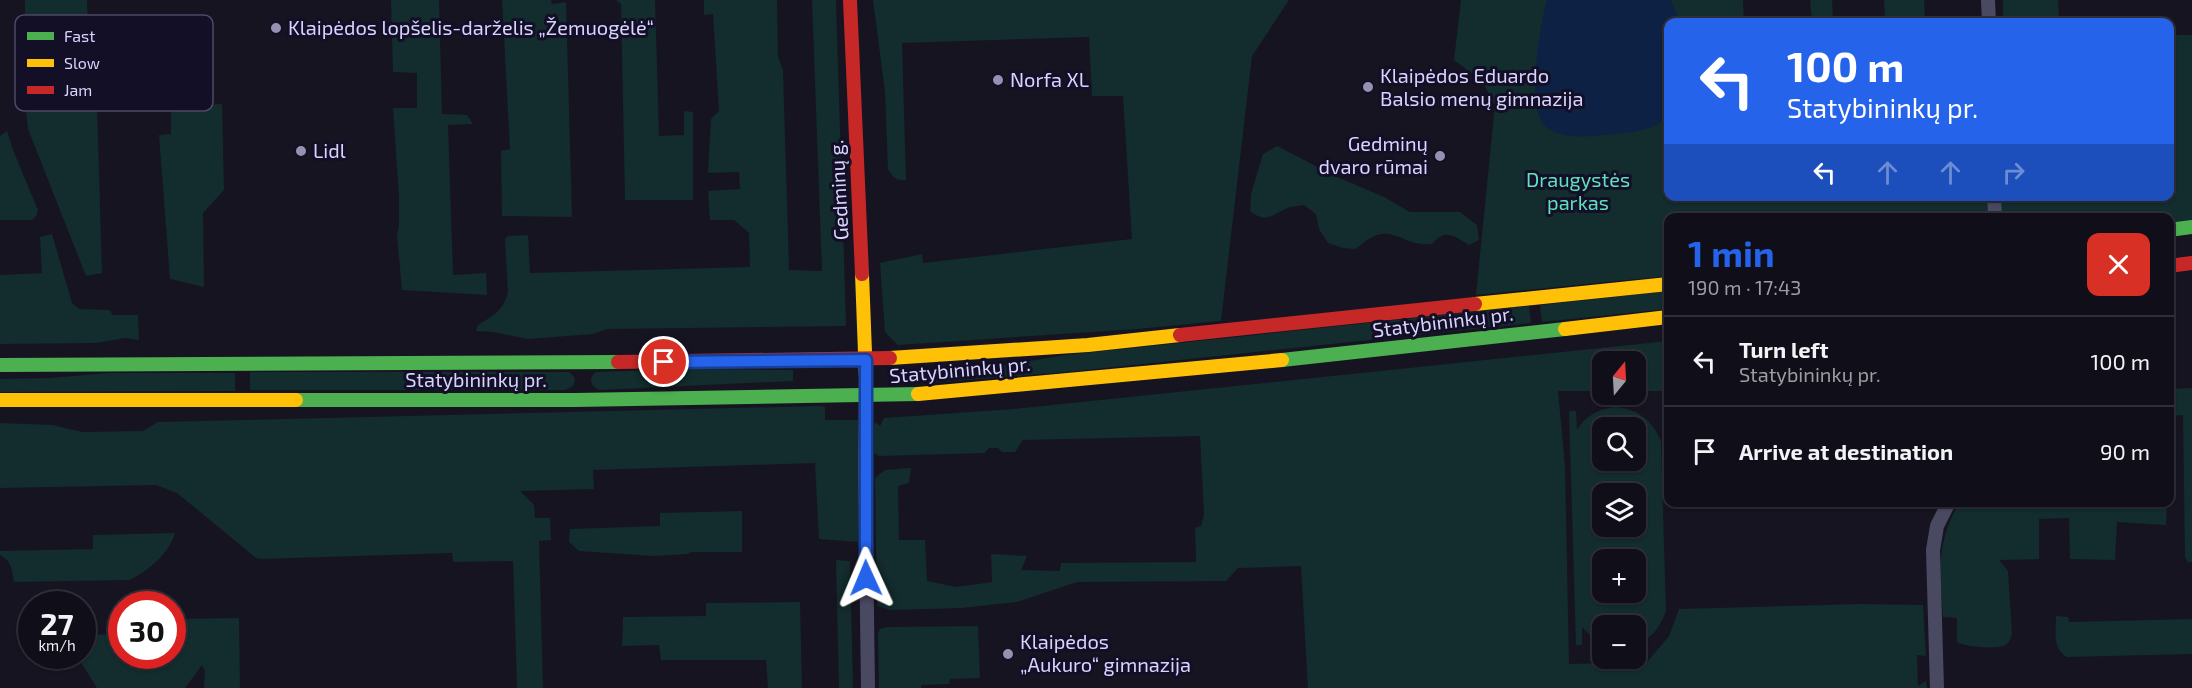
<!DOCTYPE html>
<meta charset="utf-8">
<style>
:root{--surface:#100f19;--page:#191822;--text:#f1f3f6;--muted:#9c9ca2;--line:#302f38;--accent:#2563eb}
body{margin:0;font-family:"Exo 2",sans-serif;background:var(--page);color:var(--text);height:100vh;display:flex;flex-direction:column;font-size:22px;white-space:nowrap}
*{box-sizing:border-box;margin:0}
p{font-size:20px;color:var(--muted)}
.icon{flex:none;width:33px;height:33px;fill:none;stroke:currentColor;stroke-width:2;stroke-linecap:round;stroke-linejoin:round}
.map{position:relative;flex:1;overflow:hidden}
.panel{position:absolute;left:1664px;top:213px;width:510px;height:294px;display:flex;flex-direction:column;background:var(--surface);border-radius:12px;box-shadow:0 2px 4px #0004,0 0 0 2px var(--line)}
.panel>*{flex:none}
.guide{position:absolute;left:1664px;top:18px;width:510px;height:183px;border-radius:12px;box-shadow:0 2px 4px #0004,0 0 0 2px var(--line);background:#2563eb;color:#fff;overflow:hidden}
.needle{width:39px;rotate:18deg}
.buttons{position:absolute;left:1592px;top:351px;display:grid;gap:12px}
.buttons a{display:grid;place-items:center;width:54px;height:54px;border-radius:12px;background:var(--surface);box-shadow:0 2px 4px #0004,0 0 0 2px var(--line);font-size:30px}
.speed{position:absolute;left:18px;top:591px;display:flex;gap:12px;font-size:30px;font-weight:700;text-align:center}
.speed>*{display:grid;place-content:center;width:78px;height:78px;border-radius:50%;background:var(--surface);box-shadow:0 2px 4px #0004,0 0 0 2px var(--line);line-height:1}
.speed small{font-size:15px;font-weight:400}
.speed .limit{border:9px solid #d22;background:#fff;color:#111}
.pin{position:absolute;display:grid;place-items:center;width:51px;height:51px;color:#fff;margin:-26px;border:3px solid #fff;border-radius:50%;box-shadow:0 2px 6px #0007}
.me{position:absolute;width:66px;margin:-33px;rotate:359deg;stroke-linejoin:round;filter:drop-shadow(0 0 4px #0008)}
.turn{display:flex;align-items:center;gap:21px;height:126px;padding:0 24px;font-size:27px}
.turn .icon{width:78px;height:78px;stroke-width:2.5}
.turn b{display:block;font-size:42px;line-height:51px}
.lanes{display:flex;align-items:center;height:57px;padding:0 24px;background:#0003;justify-content:center;gap:30px;direction:ltr}
.lanes .off{opacity:.35}
.round{display:grid;place-items:center;flex:none;width:63px;height:63px;border-radius:12px;background:var(--page)}
.overview{display:flex;align-items:center;justify-content:space-between;height:102px;padding:0 24px}
h1{font-size:36px;font-weight:700;line-height:45px;color:var(--accent)}
ul{padding:0;list-style:none}
li{display:flex;align-items:center;gap:18px;height:90px;padding:0 24px;border-top:2px solid var(--line)}
li div{flex:1}
li b{display:block;font-size:22px}
li em{font-style:normal}
.map>svg:first-child{display:block}
.green{fill:#132c2d;fill-rule:evenodd}
.water{fill:#0d2144}
.lines{fill:none;stroke-linecap:round;stroke-linejoin:round}
.street{stroke:#4a4962;stroke-width:14}
.fast{stroke:#4caf50;stroke-width:14}
.slow{stroke:#ffc107;stroke-width:14}
.jam{stroke:#c62828;stroke-width:14}
.route-casing{stroke:#184099;stroke-width:15}
.route{stroke:#2563eb;stroke-width:10}
.poi-dot{fill:#9591b1;stroke:#130f26;stroke-width:2}
.labels{text-anchor:middle;stroke-width:6;stroke-linejoin:round;paint-order:stroke}
.poi-label{font-size:20px;fill:#d9d4ff;stroke:#130f26;text-anchor:start}
.park-label{font-size:20px;fill:#5fe0c0;stroke:#130f26}
.street-label{font-size:20px;fill:#d9d4ff;stroke:#130f26}
.key{fill:#130f26;stroke:#4e4a67;stroke-width:1.5}
.key-label{font-size:16px;fill:#d9d4ff}
</style>
<div class="map">
<svg width="2192" height="688" viewBox="0 0 2192 688">
<rect width="100%" height="100%" fill="#161421"/>
<g class="green">
<path d="M25 0H87L89 63 96 71 102 273 86 276 28 129 24 90Z"/>
<path d="M391 0H439L442 114 467 115 473 124 448 125 453 275 486 273 487 295 402 290 397 235 399 226V196L393 108H417V73L393 72Z"/>
<path d="M502 0H551L552 4 566 2 572 217 502 216 501 151 510 149Z"/>
<path d="M616 0H655L659 136 684 135V111L693 112V200H625L621 4Z"/>
<path d="M704 0H777L778 57 783 70 789 270 822 271 812 0H836L846 326 607 329 593 334 528 339 493 332 476 331 478 325C493 316 504 310 508 292L505 239 508 236 528 235 530 273 750 267 749 233 734 220H710L708 191 740 189 739 172 708 173 711 119 719 111 713 14 704 15Z"/>
<path d="M873 0H1289L1252 56 1221 321 1137 329 898 345 885 332 880 263 922 254 923 263 1132 239 1123 96H1092L1089 37 902 43 906 180C897 181 892 177 888 169L885 92Z"/>
<path d="M1461 0H1743L1744 22H1668V196H1946V200L1977 199V197H1984L1987 199V217L1668 218V276L1476 295 1495 105 1482 81 1454 60Z"/>
<path d="M1810 0H1832L1833 22H1812Z"/>
<path d="M1884 0H1924L1925 22H1885Z"/>
<path d="M2003 0H2058L2059 22H2003Z"/>
<path d="M2169 35H2192V221L2169 223V218L2001 217 2000 197 2169 196V140L2172 139 2171 114 2169 109Z"/>
<path d="M171 80 187 105 222 104 224 190 203 213 204 287 170 279 159 135 171 134Z"/>
<path d="M7 131 13 150 38 210 36 216 32 220H0V136Z"/>
<path d="M1277 146 1337 177 1384 197 1410 212H1460L1477 225 1479 240 1469 245C1453 236 1446 228 1432 244 1398 247 1391 216 1356 249L1343 248 1328 243 1319 229 1316 214 1304 205C1300 206 1294 206 1290 207 1273 213 1268 225 1250 211L1251 194 1263 154Z"/>
<path d="M52 234 72 303 79 309 109 310 113 315H138L139 340 125 338 96 343 0 344V275L42 273 40 237Z"/>
<path d="M1668 291V309L1542 322 1540 305Z"/>
<path d="M1529 306 1531 323 1067 372 928 383V373L996 367 1065 355Z"/>
<path d="M1668 341V406L1666 407 1664 391H1635V362H1602V391H1558L1565 466 1569 664 1647 662 1669 636 1679 609 1860 604 1923 605 1926 656 1917 655 1918 686 1926 681 1927 688H1308L1301 566 1238 568 1226 581 1077 582 1017 602 961 608 890 610 877 606 875 478 885 470 911 468 909 483 898 486 899 540H925L927 581 956 587 992 582 991 554 1027 556 1021 570 1060 571 1061 563 1196 562 1195 528 1201 526 1204 515 1200 436 1023 440 1015 452H1002L998 448H989L985 453 879 456 874 453V426L875 422 880 426 884 418 1014 409Z"/>
<path d="M696 369 793 370V381L600 390C590 387 588 378 596 372Z"/>
<path d="M250 372H569C575 376 576 380 573 386L565 390H250Z"/>
<path d="M109 373H235V391L0 392V379L50 378Z"/>
<path d="M2192 388V562H2188L2185 557 2183 415 2169 416V389Z"/>
<path d="M820 406 825 407V420H858V542L819 539 815 463 593 470 594 489 520 491 534 505 535 518H550L551 540 539 541 543 688H517L513 561 453 562 452 553 260 559 256 558 177 493 156 485 0 488V423L52 425 83 432 143 431 158 422Z"/>
<path d="M1615 407C1638 409 1652 420 1661 441L1666 611C1660 627 1652 639 1635 645V626H1602V643L1593 638 1582 627V645H1576L1569 411H1576L1577 430C1586 415 1599 409 1615 407ZM1602 428H1635V460H1602ZM1602 494H1635V526H1602ZM1602 560H1635V592H1602Z"/>
<path d="M1959 503H2167L2166 525 2117 522 2115 560 2070 559 2069 518 2039 519V559L1999 560 2008 571 2012 635C2010 640 2008 645 2003 646 1994 649 1965 647 1957 642V618L1943 617C1940 570 1935 546 1959 503Z"/>
<path d="M742 511V552H692L687 554 654 556 579 551 569 542 570 529 660 526V513Z"/>
<path d="M175 533C169 554 149 570 130 580L14 582C12 569 12 562 0 555V551L93 549V535Z"/>
<path d="M836 560 850 561 853 688H839Z"/>
<path d="M800 602 802 688H768L766 660H661L659 645 622 646 623 617 706 616V603Z"/>
<path d="M2056 616 2068 617 2069 622 2192 619V654L2067 657C2052 648 2056 632 2056 616Z"/>
<path d="M239 618 240 688H204L205 671 202 665 185 688H97L77 656H82L83 635 121 634 122 656H172L173 619Z"/>
<path d="M978 626 980 678 950 679 949 684 921 685V688H879L878 634 880 629 887 627Z"/>
</g>
<path class="water" d="M1547 0H1671L1680 22H1668V116C1655 131 1631 132 1612 134 1592 136 1562 141 1545 126 1526 108 1540 24 1547 0Z"/>
<g class="lines">
<g class="street">
<path d="M1988 0 1989 22"/>
<path d="M1994 196 1995 218"/>
<path d="M866 390 865 465 868 688"/>
<path d="M1937 688 1933 550 1937 526 1949 502"/>
</g>
<g class="fast">
<path d="M2169 230 2192 227"/>
<path d="M1282 360 1565 329"/>
<path d="M0 365 618 362"/>
<path d="M296 400H575L918 394"/>
</g>
<g class="slow">
<path d="M862 274 866 379"/>
<path d="M1475 304 1668 284"/>
<path d="M1565 329 1668 317"/>
<path d="M890 358 1088 345 1180 335"/>
<path d="M918 394 1282 360"/>
<path d="M0 400H296"/>
</g>
<g class="jam">
<path d="M850 0 862 274"/>
<path d="M2169 266 2192 263"/>
<path d="M1180 335 1475 304"/>
<path d="M618 362 890 358"/>
</g>
</g>
<g class="lines">
<g class="route-casing">
<path id="route" d="M664 362 866 360V578"/>
</g>
<use href="#route" class="route"/>
</g>
<g class="poi-dot">
<circle cx="276" cy="28" r="6"/>
<circle cx="998" cy="80" r="6"/>
<circle cx="1368" cy="87" r="6"/>
<circle cx="301" cy="151" r="6"/>
<circle cx="1440" cy="156" r="6"/>
<circle cx="1008" cy="654" r="6"/>
</g>
<g class="labels">
<g class="poi-label">
<text x="288" y="35">Klaipėdos lopšelis-darželis „Žemuogėlė“</text>
<text x="1380" y="83">Klaipėdos Eduardo<tspan x="1380" dy="23">Balsio menų gimnazija</tspan></text>
<text x="1010" y="87">Norfa XL</text>
<text x="1428" y="151" text-anchor="end">Gedminų<tspan x="1428" dy="23">dvaro rūmai</tspan></text>
<text x="313" y="158">Lidl</text>
<text x="1020" y="649">Klaipėdos<tspan x="1020" dy="23">„Aukuro“ gimnazija</tspan></text>
</g>
<g class="park-label">
<text x="1578" y="187">Draugystės<tspan x="1578" dy="23">parkas</tspan></text>
</g>
<g class="street-label">
<text transform="translate(839 190) rotate(-93)" y="7">Gedminų g.</text>
<text transform="translate(1443 322) rotate(-7)" y="7">Statybininkų pr.</text>
<text transform="translate(960 370) rotate(-5)" y="7">Statybininkų pr.</text>
<text x="476" y="387">Statybininkų pr.</text>
</g>
</g>
<rect x="15" y="15" width="198" height="96" rx="9" class="key"/>
<rect x="27" y="32" width="27" height="8" fill="#4caf50"/>
<rect x="27" y="59" width="27" height="8" fill="#ffc107"/>
<rect x="27" y="86" width="27" height="8" fill="#c62828"/>
<g class="key-label">
<text x="64" y="42">Fast</text>
<text x="64" y="69">Slow</text>
<text x="64" y="96">Jam</text>
</g>
</svg>
<div class="buttons">
<a><svg class="needle" viewBox="-14 -14 28 28"><path d="M0-13l5 13h-10z" fill="#e53935"/><path d="M0 13l5-13h-10z" fill="#9c9ca2"/></svg></a>
<a><svg class="icon" aria-label="search" viewBox="0 0 24 24"><circle cx="10" cy="10" r="6"/><path d="M15 15l6 6"/></svg></a>
<a><svg class="icon" aria-label="layers" viewBox="0 0 24 24"><path d="M12 4l9 5-9 5-9-5zM3 14l9 5 9-5"/></svg></a>
<a>+</a>
<a>−</a>
</div>
<div class="speed"><div>27<small>km/h</small></div><div class="limit">30</div></div>
<div class="pin" style="left:664px;top:362px;background:#d93025"><svg class="icon" aria-label="arrive" viewBox="0 0 24 24"><path d="M6 21V4h12l-3 4 3 4H6"/></svg></div>
<svg class="me" style="left:866px;top:578px" viewBox="-20 -20 40 40"><path d="M0-17L14 15 0 8-14 15z" fill="#2563eb" stroke="#fff" stroke-width="4"/></svg>
<div class="guide">
<div class="turn"><svg class="icon" aria-label="left" viewBox="0 0 24 24"><path d="M17 20v-9H6M10 6l-5 5 5 5"/></svg><div><b>100 m</b>Statybininkų pr.</div></div>
<div class="lanes"><svg class="icon" aria-label="left" viewBox="0 0 24 24"><path d="M17 20v-9H6M10 6l-5 5 5 5"/></svg><svg class="icon off" aria-label="ahead" viewBox="0 0 24 24"><path d="M12 20V5M6 11l6-6 6 6"/></svg><svg class="icon off" aria-label="ahead" viewBox="0 0 24 24"><path d="M12 20V5M6 11l6-6 6 6"/></svg><svg class="icon off" aria-label="right" viewBox="0 0 24 24"><path d="M7 20v-9h11M14 6l5 5-5 5"/></svg></div>
</div>
<section class="panel">
<div class="overview"><div><h1>1 min</h1><p>190 m · 17:43</p></div><a class="round" style="background:#d93025;color:#fff"><svg class="icon" aria-label="close" viewBox="0 0 24 24"><path d="M6 6l12 12M18 6L6 18"/></svg></a></div>
<ul>
<li><svg class="icon" aria-label="left" viewBox="0 0 24 24"><path d="M17 20v-9H6M10 6l-5 5 5 5"/></svg><div><b>Turn left</b><p>Statybininkų pr.</p></div><em>100 m</em></li>
<li><svg class="icon" aria-label="arrive" viewBox="0 0 24 24"><path d="M6 21V4h12l-3 4 3 4H6"/></svg><div><b>Arrive at destination</b></div><em>90 m</em></li>
</ul>
</section>
</div>
